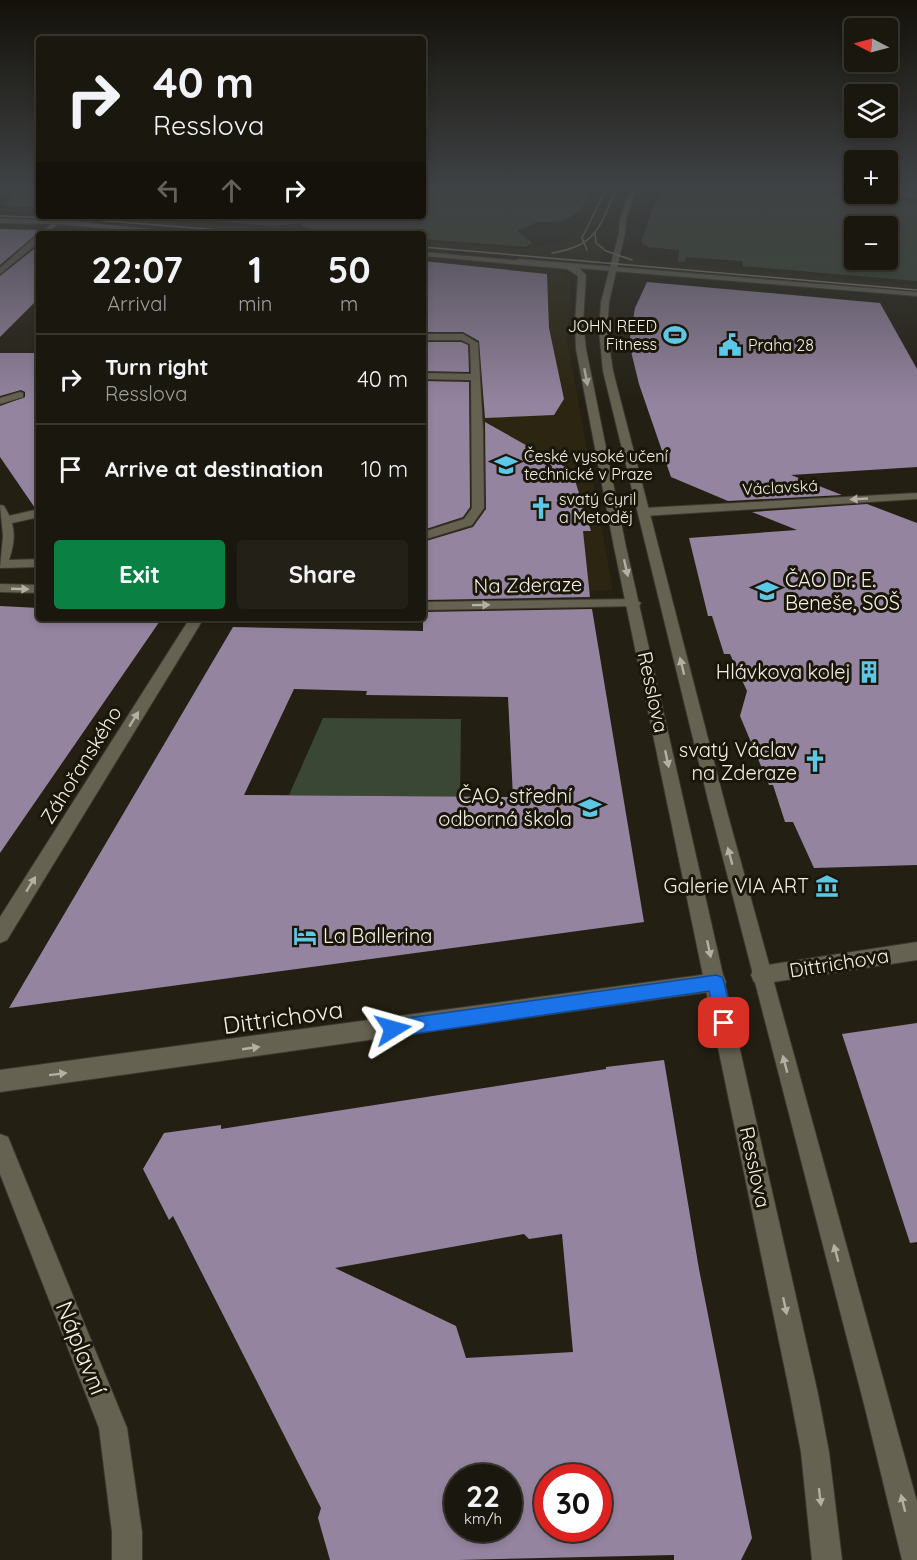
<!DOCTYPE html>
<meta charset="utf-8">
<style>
:root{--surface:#1a170e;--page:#232017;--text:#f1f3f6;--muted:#9f9f9e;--line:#38362e;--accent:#0b8043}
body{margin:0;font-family:Quicksand,sans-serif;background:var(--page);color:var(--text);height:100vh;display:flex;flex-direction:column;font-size:22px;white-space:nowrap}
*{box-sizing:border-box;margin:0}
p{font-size:20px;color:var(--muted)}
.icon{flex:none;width:33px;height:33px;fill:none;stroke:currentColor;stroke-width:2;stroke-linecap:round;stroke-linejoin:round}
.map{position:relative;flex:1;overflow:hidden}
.side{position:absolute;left:36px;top:231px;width:390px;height:390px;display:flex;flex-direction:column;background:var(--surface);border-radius:6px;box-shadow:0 3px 9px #0003,0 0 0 2px var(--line)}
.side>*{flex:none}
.top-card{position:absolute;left:36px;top:36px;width:390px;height:183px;border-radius:6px;box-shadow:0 3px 9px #0003,0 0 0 2px var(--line);background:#1a170e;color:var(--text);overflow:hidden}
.needle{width:39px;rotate:276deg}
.buttons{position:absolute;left:844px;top:18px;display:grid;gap:12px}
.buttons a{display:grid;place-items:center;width:54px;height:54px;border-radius:6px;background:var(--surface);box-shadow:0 3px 9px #0003,0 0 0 2px var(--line);font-size:30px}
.speed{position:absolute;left:444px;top:1464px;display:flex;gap:12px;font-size:30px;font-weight:700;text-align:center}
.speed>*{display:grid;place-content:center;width:78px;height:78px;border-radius:50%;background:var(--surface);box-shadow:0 3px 9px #0003,0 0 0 2px var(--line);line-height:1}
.speed small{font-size:15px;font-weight:400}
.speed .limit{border:9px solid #d22;background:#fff;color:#111}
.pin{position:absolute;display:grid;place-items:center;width:51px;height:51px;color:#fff;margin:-26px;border-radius:12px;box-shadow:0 3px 9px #0006}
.me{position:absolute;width:66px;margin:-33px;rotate:82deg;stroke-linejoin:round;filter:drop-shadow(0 0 4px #0008)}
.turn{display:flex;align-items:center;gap:21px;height:126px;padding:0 18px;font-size:27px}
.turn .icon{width:78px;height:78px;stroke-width:2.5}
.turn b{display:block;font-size:42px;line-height:51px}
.lanes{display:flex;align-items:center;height:57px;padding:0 18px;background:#0003;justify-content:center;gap:30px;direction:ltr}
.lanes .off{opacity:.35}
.eta{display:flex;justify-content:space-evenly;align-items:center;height:102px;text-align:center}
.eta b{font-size:36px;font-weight:800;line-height:42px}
.action{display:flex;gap:12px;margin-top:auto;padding:12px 18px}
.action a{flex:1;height:69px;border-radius:6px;background:var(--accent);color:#fff;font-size:24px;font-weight:800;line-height:69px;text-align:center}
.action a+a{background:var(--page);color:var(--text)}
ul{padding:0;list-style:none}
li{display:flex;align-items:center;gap:18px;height:90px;padding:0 18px;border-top:2px solid var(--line)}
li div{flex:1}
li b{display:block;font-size:22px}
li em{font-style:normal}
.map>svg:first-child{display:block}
.built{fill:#2b2511}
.green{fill:#3b4735;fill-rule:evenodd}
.building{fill:#9584a0;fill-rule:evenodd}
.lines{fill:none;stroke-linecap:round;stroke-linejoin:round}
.service-casing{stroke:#3b372f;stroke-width:2}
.minor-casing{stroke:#3b372f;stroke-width:2}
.tertiary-casing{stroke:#3b372f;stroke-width:2}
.secondary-casing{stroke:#3b372f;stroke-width:2}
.service{fill:#666252;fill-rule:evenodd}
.minor{fill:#666252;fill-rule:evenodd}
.tertiary{fill:#666252;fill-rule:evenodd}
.secondary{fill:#666252;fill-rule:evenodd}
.tram{stroke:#858277;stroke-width:1.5}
.oneway{fill:#b3b0a4}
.route{fill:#1a73e8;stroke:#114b97;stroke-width:1.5}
.labels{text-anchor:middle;stroke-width:6;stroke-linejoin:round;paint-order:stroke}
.far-poi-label{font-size:16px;fill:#f2f0e7;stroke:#1a1609;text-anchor:start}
.far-street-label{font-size:16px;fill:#f2f0e7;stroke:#1a1609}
.poi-label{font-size:20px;fill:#f2f0e7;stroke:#1a1609;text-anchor:end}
.street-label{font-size:20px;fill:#f2f0e7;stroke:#1a1609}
.near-street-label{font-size:24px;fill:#f2f0e7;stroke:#1a1609}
</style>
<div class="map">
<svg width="917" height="1560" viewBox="0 0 917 1560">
<rect width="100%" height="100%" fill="#231f12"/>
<g class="built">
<path d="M603 187H621L598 236V240L605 247 599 265 423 249V241L525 249 562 242 574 236 582 228Z"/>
<path d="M85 216H110L335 234 218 231 100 221 83 217Z"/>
<path d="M625 255 662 262 917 285V291L622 267Z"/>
<path d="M423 258 552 269 566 273 571 285 567 340 613 590 423 599Z"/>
</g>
<g class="green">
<path d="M21 187H39V205L23 207 2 205Z"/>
<path d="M423 187H591C587 207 573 221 552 222 548 222 542 221 538 222 532 223 525 229 517 231L532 243 525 247 423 239V234C395 234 325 237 302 226L301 223 273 226 155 216H423Z"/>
<path d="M676 187H759L917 202V281L743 266 742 261 686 257 685 262H678L679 250 648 247 641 242 656 199ZM855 226H888V260H855Z"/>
<path d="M323 718 461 719 460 797 289 795Z"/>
</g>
<g class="building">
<path d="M0 229 39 230V232L0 265Z"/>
<path d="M39 245V298L0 337V276Z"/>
<path d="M423 261 547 274 549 328 564 399 554 415 485 418 479 341 463 332H423Z"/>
<path d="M647 282 880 303 917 369V467L791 475 842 495 728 501 671 477 639 384 629 343 635 308Z"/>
<path d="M423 342H461L468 345 469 372 423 371Z"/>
<path d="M0 353H39V507L35 508 0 457V406L25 397V392L21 390 0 396Z"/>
<path d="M423 381 469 382 470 507 463 517 423 530Z"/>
<path d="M485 422 572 471 591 531H583L590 597 423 600V542L473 527 486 509Z"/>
<path d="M867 504 917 523V865L814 868 793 822H785L773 785H769L740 716 747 691 730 654H724L712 616H708L689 538 797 530 752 512Z"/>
<path d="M0 606 39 608V618H162L0 853Z"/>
<path d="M592 609 644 922 9 1008 233 627 423 631V612ZM294 689 367 691 366 695 508 697 513 797 244 795Z"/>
<path d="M917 1023V1242L910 1243 842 1034Z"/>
<path d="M664 1060 699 1269 752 1538 741 1560H674V1555L458 1560H330L318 1518 321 1508 173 1216 169 1220 143 1169 164 1133 221 1125V1129L606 1069V1067ZM524 1234 529 1239 562 1234 573 1352 466 1358 456 1326 335 1268ZM458 1478H508V1528H458ZM548 1478H598V1528H548Z"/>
</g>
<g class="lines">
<g class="service-casing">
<g id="service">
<path d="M423 334H463L478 343 483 430 484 508 472 525 423 540V532L464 519 472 508 471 380 423 379V373L471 374 470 344 461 340H423Z"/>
<path d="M20 392 23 393V397L0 404V398Z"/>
<path d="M39 509V517L8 524 2 520 4 517Z"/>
</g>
</g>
<g class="minor-casing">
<g id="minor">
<path d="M1 187H8L0 194V188Z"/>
<path d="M817 187 855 188V192L820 189Z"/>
<path d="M888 191 917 194V198L886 194Z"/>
<path d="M0 219 56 220 59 222 56 224 0 223Z"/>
<path d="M917 493V499L644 516 638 512 644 508Z"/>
<path d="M0 505 4 506C16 525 16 539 9 560L39 559V567L0 568 3 536Z"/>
<path d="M0 584 39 585V593L0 592Z"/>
<path d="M634 599 641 603 639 606 423 610V602Z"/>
<path d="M190 618H204L7 940 0 943V917Z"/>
<path d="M917 942V960L761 984 754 982 751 975 754 968 761 966Z"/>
<path d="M716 973 723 975 726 982 723 989 716 991 0 1092V1070Z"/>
<path d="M0 1134 8 1137 127 1428 142 1532V1560H112V1532L99 1428 0 1174Z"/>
</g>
</g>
<g class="tertiary-casing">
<g id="tertiary">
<path d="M56 220 59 222 48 234H40Z"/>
<path d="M36 236H39V242L0 274V268Z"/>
<path d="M519 259 917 292V296L516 263 515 261Z"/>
</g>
</g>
<g class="secondary-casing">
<g id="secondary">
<path d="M631 187H637L626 219 625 233 609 302 607 331 613 371 726 808 917 1502V1560H902L865 1408 710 808 603 371 599 331 601 302 619 233 620 219Z"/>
<path d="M55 216H61L60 220 199 234H171L56 224 53 222Z"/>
<path d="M423 252 567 265 578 267 586 275 583 323 586 349 626 547 818 1394 829 1452 842 1560H812L801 1452 790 1394 614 547 576 349 575 323 578 276 567 269 423 256Z"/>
</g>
</g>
<use href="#service" class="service"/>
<use href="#minor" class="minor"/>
<use href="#tertiary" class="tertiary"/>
<use href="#secondary" class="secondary"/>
<g class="tram">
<path d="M0 216 81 219 273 234"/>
<path d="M266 230 311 234"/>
<path d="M595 233 596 243 606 251 632 260"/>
<path d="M423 247 917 290"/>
<path d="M587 250 582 238 607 187"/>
<path d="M552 253C598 246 600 225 617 187"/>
</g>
</g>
<defs><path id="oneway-solid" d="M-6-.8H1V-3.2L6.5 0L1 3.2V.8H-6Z" transform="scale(1.5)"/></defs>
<g class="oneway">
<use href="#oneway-solid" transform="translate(586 377) rotate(79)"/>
<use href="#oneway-solid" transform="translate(859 499) rotate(177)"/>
<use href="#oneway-solid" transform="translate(626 568) rotate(77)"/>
<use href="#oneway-solid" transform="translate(20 589) rotate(2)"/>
<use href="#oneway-solid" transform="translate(481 605) rotate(-1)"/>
<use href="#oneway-solid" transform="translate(682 666) rotate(-104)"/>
<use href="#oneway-solid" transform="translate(134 719) rotate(-58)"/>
<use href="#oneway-solid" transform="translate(667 759) rotate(78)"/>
<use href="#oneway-solid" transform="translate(730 856) rotate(-105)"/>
<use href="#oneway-solid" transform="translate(31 884) rotate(-58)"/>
<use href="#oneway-solid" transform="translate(709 949) rotate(78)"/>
<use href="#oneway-solid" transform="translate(251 1048) rotate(-8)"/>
<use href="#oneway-solid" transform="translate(785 1064) rotate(-105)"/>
<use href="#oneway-solid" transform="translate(58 1074) rotate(-7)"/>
<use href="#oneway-solid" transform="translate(836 1253) rotate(-105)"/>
<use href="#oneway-solid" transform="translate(785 1306) rotate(78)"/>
<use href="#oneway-solid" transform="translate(820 1497) rotate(83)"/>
<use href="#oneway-solid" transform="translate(903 1503) rotate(-104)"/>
</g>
<linearGradient id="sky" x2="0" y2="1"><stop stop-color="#13110a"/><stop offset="0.46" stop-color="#3f4244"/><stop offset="1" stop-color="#3f4244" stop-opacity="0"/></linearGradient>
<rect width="917" height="406" fill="url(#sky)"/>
<path class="route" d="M716 975 722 977 724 982 733 1023 730 1029 724 1031 718 1029 709 991 393 1037 387 1035 384 1029 387 1023 393 1020Z"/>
<defs>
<g id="stadium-bare" transform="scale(1.8)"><path d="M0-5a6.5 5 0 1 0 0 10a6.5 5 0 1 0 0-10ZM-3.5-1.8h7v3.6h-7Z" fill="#5dc7e8" stroke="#1a1609" stroke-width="2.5" paint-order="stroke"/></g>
<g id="civic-bare" transform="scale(1.8)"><path d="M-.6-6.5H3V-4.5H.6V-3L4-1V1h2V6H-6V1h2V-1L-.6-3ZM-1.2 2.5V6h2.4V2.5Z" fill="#5dc7e8" stroke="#1a1609" stroke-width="2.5" paint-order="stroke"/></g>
<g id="university-bare" transform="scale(1.8)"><path d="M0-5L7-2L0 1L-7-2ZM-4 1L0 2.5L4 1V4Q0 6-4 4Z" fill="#5dc7e8" stroke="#1a1609" stroke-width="2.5" paint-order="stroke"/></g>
<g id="church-bare" transform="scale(1.8)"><path d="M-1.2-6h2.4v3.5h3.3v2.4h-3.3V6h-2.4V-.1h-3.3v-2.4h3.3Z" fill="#5dc7e8" stroke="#1a1609" stroke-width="2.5" paint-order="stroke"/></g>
<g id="building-bare" transform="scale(1.8)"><path d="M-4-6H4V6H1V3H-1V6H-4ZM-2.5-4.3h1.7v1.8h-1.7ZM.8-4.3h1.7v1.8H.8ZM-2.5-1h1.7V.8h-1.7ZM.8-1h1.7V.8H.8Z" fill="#5dc7e8" stroke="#1a1609" stroke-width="2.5" paint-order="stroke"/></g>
<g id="museum-bare" transform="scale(1.8)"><path d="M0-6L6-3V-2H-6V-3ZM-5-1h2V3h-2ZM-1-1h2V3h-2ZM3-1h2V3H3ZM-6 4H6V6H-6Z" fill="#5dc7e8" stroke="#1a1609" stroke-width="2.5" paint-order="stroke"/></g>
<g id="hotel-bare" transform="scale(1.8)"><path d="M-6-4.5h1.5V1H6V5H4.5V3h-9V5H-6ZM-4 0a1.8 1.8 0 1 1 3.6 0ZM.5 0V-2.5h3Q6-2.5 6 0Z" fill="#5dc7e8" stroke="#1a1609" stroke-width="2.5" paint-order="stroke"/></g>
</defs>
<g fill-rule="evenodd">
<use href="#stadium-bare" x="675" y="335"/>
<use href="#civic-bare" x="730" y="345"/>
<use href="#university-bare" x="506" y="465"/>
<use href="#church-bare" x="541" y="508"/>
<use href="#university-bare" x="767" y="591"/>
<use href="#building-bare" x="869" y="672"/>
<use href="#church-bare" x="815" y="761"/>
<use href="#university-bare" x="590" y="808"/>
<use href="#museum-bare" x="827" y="886"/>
<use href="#hotel-bare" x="305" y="936"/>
</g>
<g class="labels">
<g class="far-poi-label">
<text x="657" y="332" text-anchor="end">JOHN REED<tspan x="657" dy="18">Fitness</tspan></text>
<text x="748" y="351">Praha 28</text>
<text x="524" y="462">České vysoké učení<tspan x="524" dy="18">technické v Praze</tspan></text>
<text x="559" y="505">svatý Cyril<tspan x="559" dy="18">a Metoděj</tspan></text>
</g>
<g class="far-street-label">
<text transform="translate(780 487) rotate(-3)" y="6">Václavská</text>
</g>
<g class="poi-label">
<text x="785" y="587" text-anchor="start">ČAO Dr. E.<tspan x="785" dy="23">Beneše, SOŠ</tspan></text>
<text x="851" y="679">Hlávkova kolej</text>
<text x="797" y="757">svatý Václav<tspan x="797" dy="23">na Zderaze</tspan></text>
<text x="572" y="803">ČAO, střední<tspan x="572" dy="23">odborná škola</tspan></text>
<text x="809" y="893">Galerie VIA ART</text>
<text x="323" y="943" text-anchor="start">La Ballerina</text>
</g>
<g class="street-label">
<text transform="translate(528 585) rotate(-1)" y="7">Na Zderaze</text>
<text transform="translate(653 692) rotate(78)" y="7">Resslova</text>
<text transform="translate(81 765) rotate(-58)" y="7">Záhořanského</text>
<text transform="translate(839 963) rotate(-9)" y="7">Dittrichova</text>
<text transform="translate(755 1167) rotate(78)" y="7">Resslova</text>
</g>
<g class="near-street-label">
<text transform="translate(283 1018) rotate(-8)" y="8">Dittrichova</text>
<text transform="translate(81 1348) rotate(68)" y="8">Náplavní</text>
</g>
</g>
</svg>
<div class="buttons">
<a><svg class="needle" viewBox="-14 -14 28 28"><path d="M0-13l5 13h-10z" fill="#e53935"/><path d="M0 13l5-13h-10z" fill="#9f9f9e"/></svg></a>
<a><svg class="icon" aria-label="layers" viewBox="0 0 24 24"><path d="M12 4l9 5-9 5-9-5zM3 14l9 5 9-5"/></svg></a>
<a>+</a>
<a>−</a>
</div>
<div class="speed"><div>22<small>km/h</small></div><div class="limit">30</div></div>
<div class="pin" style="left:724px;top:1023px;background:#d93025"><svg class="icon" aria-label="arrive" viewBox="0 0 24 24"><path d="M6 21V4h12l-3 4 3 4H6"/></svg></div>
<svg class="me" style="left:393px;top:1029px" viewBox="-20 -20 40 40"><path d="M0-17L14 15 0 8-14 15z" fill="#1a73e8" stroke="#fff" stroke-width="4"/></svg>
<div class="top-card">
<div class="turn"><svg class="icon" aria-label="right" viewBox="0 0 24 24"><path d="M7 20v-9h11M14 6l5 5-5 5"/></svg><div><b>40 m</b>Resslova</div></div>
<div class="lanes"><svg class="icon off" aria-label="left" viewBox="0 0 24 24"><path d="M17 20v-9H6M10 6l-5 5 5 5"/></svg><svg class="icon off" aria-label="ahead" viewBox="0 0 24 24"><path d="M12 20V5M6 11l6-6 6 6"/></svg><svg class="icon" aria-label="right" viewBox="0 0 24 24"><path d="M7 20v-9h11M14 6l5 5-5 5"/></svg></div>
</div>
<section class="side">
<div class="eta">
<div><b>22:07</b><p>Arrival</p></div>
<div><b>1</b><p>min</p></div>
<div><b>50</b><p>m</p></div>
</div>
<ul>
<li><svg class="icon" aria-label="right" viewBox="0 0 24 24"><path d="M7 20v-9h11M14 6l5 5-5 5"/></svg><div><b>Turn right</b><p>Resslova</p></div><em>40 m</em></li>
<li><svg class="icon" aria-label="arrive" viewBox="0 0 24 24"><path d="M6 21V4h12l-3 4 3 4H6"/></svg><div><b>Arrive at destination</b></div><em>10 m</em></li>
</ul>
<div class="action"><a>Exit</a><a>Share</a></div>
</section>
</div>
